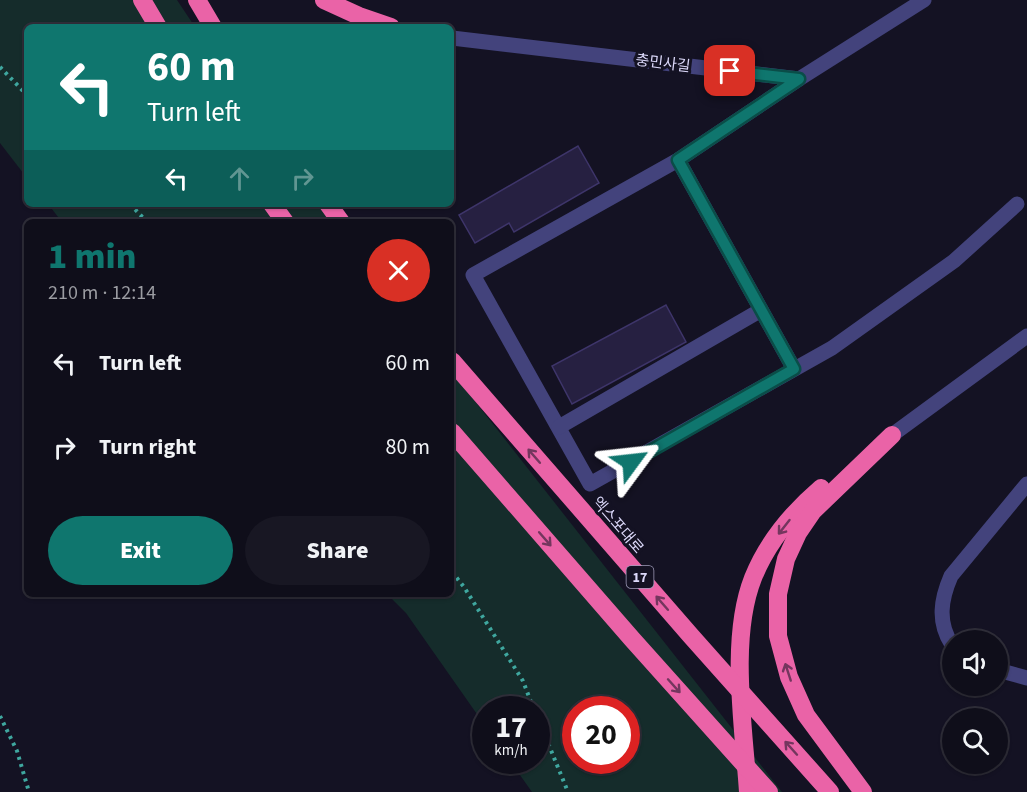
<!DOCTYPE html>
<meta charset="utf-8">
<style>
:root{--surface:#0f0e1a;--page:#181723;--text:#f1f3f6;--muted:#9b9ca2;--line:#2f2e39;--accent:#0f766e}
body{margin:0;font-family:"Source Sans 3","Noto Sans KR",sans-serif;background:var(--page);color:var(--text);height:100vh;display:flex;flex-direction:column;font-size:22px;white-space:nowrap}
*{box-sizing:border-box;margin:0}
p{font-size:20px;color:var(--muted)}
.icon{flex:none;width:33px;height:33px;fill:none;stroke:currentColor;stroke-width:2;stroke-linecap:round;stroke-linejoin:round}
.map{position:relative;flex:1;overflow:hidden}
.drawer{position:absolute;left:24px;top:219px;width:430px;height:378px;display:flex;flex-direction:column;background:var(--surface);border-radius:9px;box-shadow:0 2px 4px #0004,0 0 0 2px var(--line)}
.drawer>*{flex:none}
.top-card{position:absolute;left:24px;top:24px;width:430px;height:183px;border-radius:9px;box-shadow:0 2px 4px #0004,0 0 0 2px var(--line);background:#0f766e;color:#fff;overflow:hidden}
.buttons{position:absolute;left:942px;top:630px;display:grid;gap:12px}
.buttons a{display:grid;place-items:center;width:66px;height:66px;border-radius:50%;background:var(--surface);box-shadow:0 2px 4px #0004,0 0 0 2px var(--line);font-size:30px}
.speed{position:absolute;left:472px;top:696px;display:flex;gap:12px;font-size:30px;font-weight:700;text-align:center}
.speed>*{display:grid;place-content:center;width:78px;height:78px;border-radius:50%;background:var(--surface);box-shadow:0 2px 4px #0004,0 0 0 2px var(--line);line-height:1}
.speed small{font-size:15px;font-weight:400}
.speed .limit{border:9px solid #d22;background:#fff;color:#111}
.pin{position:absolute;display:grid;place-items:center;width:51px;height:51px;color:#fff;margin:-26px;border-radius:12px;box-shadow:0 3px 9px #0006}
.me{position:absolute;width:66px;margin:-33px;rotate:60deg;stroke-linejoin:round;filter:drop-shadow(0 0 4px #0008)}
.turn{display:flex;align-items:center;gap:21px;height:126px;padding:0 24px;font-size:27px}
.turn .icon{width:78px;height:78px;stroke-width:2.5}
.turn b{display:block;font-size:42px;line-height:51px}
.lanes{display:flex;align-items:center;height:57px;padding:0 24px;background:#0003;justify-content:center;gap:30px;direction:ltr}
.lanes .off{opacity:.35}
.round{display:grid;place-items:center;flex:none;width:63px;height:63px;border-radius:32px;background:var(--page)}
.headline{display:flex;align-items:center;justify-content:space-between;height:102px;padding:0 24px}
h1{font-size:36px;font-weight:800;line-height:45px;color:var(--accent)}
.cta{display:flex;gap:12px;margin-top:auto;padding:12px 24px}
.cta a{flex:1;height:69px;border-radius:36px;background:var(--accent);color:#fff;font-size:24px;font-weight:800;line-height:69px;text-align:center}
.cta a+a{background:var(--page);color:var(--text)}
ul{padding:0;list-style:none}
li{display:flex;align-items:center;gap:18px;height:84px;padding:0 24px}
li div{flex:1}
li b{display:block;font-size:22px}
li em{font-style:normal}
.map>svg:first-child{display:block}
.green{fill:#152c2b;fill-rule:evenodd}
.building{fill:#262041;stroke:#3e356a;stroke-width:1.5}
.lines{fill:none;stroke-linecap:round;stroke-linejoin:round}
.path{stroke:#3fa79f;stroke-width:4;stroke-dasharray:3 4.5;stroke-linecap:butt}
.minor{stroke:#43437c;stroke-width:15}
.highway{stroke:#ea63a7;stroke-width:18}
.highway-bridge{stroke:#ea63a7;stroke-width:18}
.oneway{stroke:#74365e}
.route-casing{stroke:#0a4d48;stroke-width:15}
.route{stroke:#0f766e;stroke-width:10}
.labels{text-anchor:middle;stroke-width:6;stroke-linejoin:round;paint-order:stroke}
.shield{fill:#141223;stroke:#a09dba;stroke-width:1.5}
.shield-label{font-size:14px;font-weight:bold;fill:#dcd9fa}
.street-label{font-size:15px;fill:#dcd9fa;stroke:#141223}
</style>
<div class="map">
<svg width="1027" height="792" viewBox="0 0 1027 792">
<rect width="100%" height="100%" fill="#141223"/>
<g class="green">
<path d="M0 0H177L195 27H27V178L0 143Z"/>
<path d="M48 204H320L334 222H62Z"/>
<path d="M452 372 782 792H532L510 761 537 760V710H486V727L406 613 387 594H452ZM576 710H627V760H576Z"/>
</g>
<g class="building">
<path d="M578 146 599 183 514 232 509 223 475 243 459 215Z"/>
<path d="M666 305 686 342 572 404 552 366Z"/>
</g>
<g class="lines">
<g class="path">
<path d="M0 67 27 95"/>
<path d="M130 204 147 222"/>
<path d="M452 572 464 587 523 681 534 710"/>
<path d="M0 716 17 751 29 792"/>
<path d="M537 716 568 792"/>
</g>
<g class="minor">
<path d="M452 38 799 79 924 0"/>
<path d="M799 79 678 160 473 275 590 484 832 348 954 261 1017 204"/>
<path d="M678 160 794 369"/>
<path d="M559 427 761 310"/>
<path d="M892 435 1027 336"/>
<path d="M952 645C937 622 941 599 951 576L1027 484"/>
<path d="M998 670 1027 678"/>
</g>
<g class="highway">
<path d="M142 0 158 27"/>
<path d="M197 0 213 27"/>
<path d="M324 0 359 16 391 27"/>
<path d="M272 204 285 222"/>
<path d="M328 204 341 222"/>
<path d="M748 792C744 728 729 639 753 578 767 543 793 512 821 488"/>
<path d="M863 792 806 715 789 677 778 636V594L786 559 798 533 813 511 892 435"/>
</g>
<g class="highway-bridge">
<path d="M452 361 691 636 830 792"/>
<path d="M452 432 632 639 769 792"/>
</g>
</g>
<defs><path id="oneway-shaft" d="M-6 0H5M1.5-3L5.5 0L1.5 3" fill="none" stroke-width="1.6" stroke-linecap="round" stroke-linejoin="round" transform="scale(1.5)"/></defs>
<g class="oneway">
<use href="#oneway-shaft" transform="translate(534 456) rotate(-131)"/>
<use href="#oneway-shaft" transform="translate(784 527) rotate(128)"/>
<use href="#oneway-shaft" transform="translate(545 539) rotate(49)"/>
<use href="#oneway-shaft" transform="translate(662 603) rotate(-131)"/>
<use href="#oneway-shaft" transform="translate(788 672) rotate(-108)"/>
<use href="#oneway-shaft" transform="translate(674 686) rotate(48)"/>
<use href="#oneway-shaft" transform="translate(791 748) rotate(-132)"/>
</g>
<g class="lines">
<g class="route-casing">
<path id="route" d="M631 462 794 369 678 160 799 79 730 71"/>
</g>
<use href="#route" class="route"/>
</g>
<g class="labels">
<rect class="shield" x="626.5" y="566" width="27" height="22" rx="4.5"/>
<g class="shield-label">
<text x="640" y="582">17</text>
</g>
<g class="street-label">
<text transform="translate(663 63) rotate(7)" y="5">충민사길</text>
<text transform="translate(618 525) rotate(49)" y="5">엑스포대로</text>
</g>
</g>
</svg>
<div class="buttons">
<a><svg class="icon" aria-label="sound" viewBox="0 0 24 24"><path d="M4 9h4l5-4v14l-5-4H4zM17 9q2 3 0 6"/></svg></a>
<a><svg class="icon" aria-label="search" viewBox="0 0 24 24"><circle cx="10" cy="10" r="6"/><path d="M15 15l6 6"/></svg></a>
</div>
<div class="speed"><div>17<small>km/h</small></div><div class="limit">20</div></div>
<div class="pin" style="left:730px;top:71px;background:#d93025"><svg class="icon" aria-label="arrive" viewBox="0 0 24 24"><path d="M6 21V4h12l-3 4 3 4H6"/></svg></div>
<svg class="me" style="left:631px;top:462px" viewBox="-20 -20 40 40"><path d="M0-17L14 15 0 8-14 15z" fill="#0f766e" stroke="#fff" stroke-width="4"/></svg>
<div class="top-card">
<div class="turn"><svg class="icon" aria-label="left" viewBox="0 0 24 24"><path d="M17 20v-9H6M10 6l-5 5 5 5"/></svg><div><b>60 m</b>Turn left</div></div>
<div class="lanes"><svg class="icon" aria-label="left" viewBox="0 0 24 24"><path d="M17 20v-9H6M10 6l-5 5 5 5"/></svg><svg class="icon off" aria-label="ahead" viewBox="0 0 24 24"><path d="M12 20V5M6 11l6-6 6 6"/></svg><svg class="icon off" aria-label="right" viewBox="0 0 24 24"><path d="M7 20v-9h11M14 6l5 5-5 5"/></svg></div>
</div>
<section class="drawer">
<div class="headline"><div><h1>1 min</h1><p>210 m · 12:14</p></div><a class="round" style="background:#d93025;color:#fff"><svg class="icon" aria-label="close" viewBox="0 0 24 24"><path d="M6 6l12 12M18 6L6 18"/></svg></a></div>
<ul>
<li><svg class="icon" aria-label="left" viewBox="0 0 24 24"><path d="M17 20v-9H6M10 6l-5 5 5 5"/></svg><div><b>Turn left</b></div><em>60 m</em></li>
<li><svg class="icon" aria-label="right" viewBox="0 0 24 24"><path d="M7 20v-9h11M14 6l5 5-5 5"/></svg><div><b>Turn right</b></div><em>80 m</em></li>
</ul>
<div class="cta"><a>Exit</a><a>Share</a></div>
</section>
</div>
